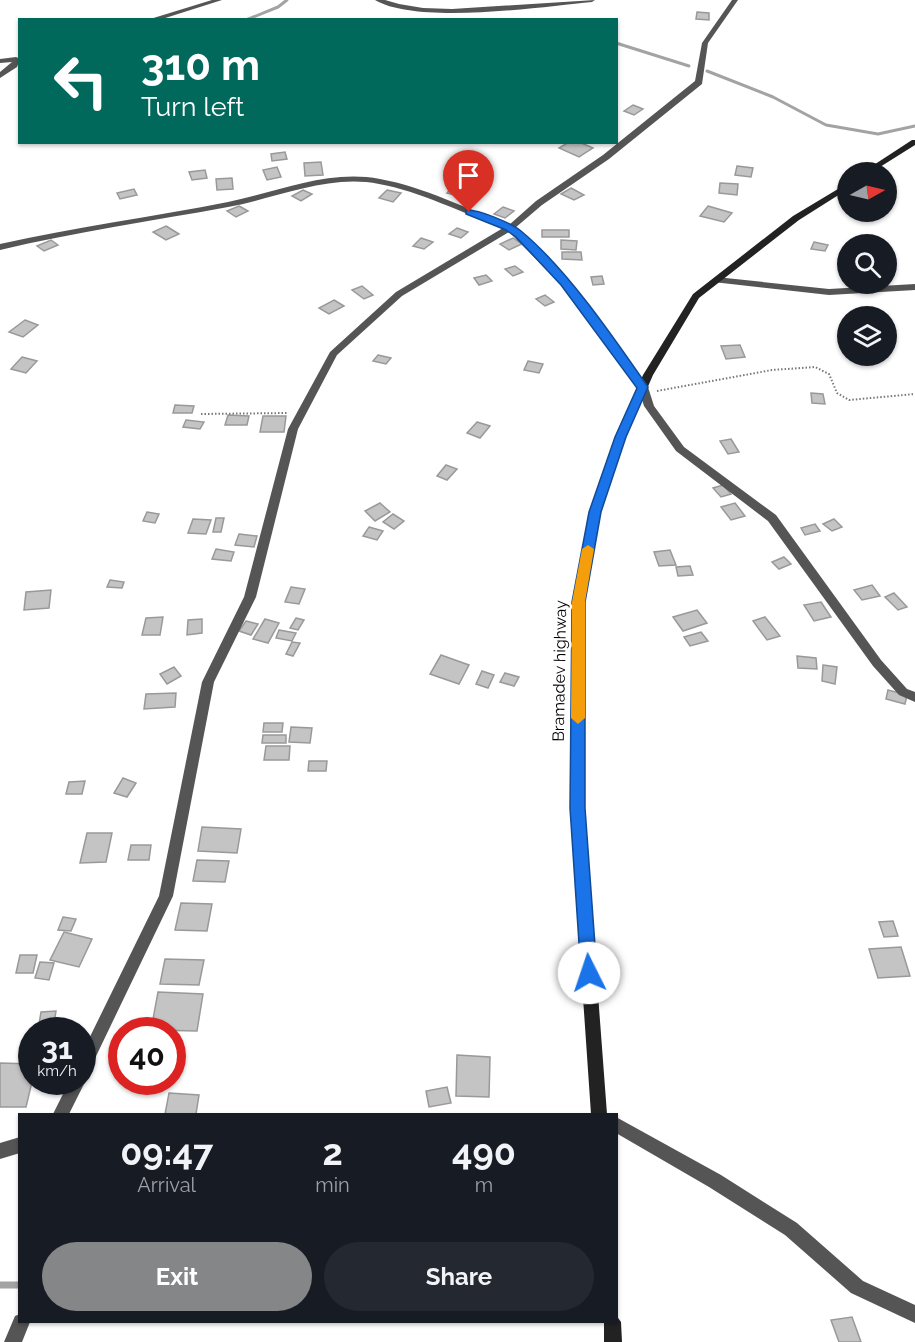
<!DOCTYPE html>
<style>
:root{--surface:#171b24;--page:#242831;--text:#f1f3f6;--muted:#9ea1a6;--accent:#858687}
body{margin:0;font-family:Raleway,sans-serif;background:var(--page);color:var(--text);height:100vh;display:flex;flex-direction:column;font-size:22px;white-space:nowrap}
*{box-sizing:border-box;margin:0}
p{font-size:20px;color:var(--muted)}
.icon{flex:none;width:33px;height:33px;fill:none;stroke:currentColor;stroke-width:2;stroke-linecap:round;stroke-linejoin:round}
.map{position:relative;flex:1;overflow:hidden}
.details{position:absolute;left:18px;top:1113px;width:600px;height:210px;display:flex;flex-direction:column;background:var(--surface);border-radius:0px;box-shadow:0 2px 4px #0004}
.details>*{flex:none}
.banner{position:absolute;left:18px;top:18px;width:600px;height:126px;border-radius:0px;box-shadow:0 2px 4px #0004;background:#00695c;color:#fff;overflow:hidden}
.needle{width:39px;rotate:82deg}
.buttons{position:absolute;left:837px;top:162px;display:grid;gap:12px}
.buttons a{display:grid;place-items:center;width:60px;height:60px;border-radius:50%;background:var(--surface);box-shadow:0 2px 4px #0004;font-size:30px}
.speed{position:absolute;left:18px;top:1017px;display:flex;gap:12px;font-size:30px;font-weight:700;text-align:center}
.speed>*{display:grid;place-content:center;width:78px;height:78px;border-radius:50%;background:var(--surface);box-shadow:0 2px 4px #0004;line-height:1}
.speed small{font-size:15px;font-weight:400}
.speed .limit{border:9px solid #d22;background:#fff;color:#111}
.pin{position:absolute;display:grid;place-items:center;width:51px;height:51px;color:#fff;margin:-62px -26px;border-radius:50% 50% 50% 0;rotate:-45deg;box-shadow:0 0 6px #0007}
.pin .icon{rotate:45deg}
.me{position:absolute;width:66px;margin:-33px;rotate:356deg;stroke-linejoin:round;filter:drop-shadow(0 0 4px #0008)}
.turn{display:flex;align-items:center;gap:21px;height:126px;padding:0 24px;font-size:27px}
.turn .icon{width:78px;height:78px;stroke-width:2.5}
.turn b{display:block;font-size:42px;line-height:51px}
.eta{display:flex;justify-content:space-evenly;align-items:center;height:102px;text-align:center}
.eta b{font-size:36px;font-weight:700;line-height:42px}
.primary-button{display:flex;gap:12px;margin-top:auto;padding:12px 24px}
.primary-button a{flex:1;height:69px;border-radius:36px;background:var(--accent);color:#fff;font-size:24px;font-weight:700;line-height:69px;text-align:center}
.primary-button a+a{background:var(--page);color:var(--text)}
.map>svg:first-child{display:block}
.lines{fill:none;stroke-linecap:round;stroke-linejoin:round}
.stream-far1{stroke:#a3a3a3;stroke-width:3}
.stream{stroke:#a3a3a3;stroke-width:7}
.building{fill:#c4c4c4;stroke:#999;stroke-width:1.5}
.path{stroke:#777;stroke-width:2;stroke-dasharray:1.5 2;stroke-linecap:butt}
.street{fill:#555;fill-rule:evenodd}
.secondary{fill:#222;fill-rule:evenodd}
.route{fill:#1a73e8;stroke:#114b97;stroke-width:1.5}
.slow{fill:#f59e0b}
.labels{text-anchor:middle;stroke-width:5;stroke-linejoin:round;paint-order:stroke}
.street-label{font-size:16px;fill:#000;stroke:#fff}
</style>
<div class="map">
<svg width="915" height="1342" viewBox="0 0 915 1342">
<rect width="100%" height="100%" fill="#fff"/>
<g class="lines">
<g class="stream-far1">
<path d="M246 20 278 7 287 0"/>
<path d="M616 43 689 66"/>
<path d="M707 71 773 97 826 125 878 134 915 126"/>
</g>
<path class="stream" d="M0 1285H20"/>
</g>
<g class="building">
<path d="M697 12 709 13V20L696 19Z"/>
<path d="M633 105 643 109 634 115 624 111Z"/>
<path d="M569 142H579L593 148 579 157 559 148Z"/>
<path d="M285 152 287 159 272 161 271 154Z"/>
<path d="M321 162 323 175 305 176 304 163Z"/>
<path d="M737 166 753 168 751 177 735 175Z"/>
<path d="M277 167 281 177 267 180 263 170Z"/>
<path d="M205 170 207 178 192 180 189 172Z"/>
<path d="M232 178 233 189 217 190 216 179Z"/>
<path d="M456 182 477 187 468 198 447 193Z"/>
<path d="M720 183 738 184 737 195 719 193Z"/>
<path d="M571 188 584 195 574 200 561 194Z"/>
<path d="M134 189 137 195 120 199 117 193Z"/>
<path d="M303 190 312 194 301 201 292 196Z"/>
<path d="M387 190 401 193 393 202 379 198Z"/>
<path d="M239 206 248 211 236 217 227 211Z"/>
<path d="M708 206 732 213 724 222 700 216Z"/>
<path d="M503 207 514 211 505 218 494 214Z"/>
<path d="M166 226 179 234 166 240 153 232Z"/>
<path d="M457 228 468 232 461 238 449 234Z"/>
<rect x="542" y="230" width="27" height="7"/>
<path d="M421 238 433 242 424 249 413 246Z"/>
<path d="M513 238 522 244 509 250 500 244Z"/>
<path d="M51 240 58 245 44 251 37 246Z"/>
<path d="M561 240 577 241 576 250 561 249Z"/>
<path d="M814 242 828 245 825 251 811 249Z"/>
<path d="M562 252H581L582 260 562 259Z"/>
<path d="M515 266 523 272 513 276 505 269Z"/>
<path d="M486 275 492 281 479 285 474 278Z"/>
<path d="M602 276 604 284 593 285 591 277Z"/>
<path d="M362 286 373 295 364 299 352 290Z"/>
<path d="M545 295 554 302 545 306 536 299Z"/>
<path d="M334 300 344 306 329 314 319 308Z"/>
<path d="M25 320 38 325 23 337 9 332Z"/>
<path d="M740 345 745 357 726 359 721 346Z"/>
<path d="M378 355 391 358 386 364 373 361Z"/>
<path d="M22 357 37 361 26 373 11 369Z"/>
<path d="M528 361 543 364 539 373 524 370Z"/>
<path d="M811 393 823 394 825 404 812 403Z"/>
<path d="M175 405 194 406 192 413H173Z"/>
<path d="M228 415 249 416 247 425H225Z"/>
<path d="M263 416H286L284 432H260Z"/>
<path d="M186 420 204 422 200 429 183 427Z"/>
<path d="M477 422 490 426 480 438 467 433Z"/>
<path d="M731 439 739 452 728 454 720 441Z"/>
<path d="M446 465 457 469 447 480 437 476Z"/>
<path d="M723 485 731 494 721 497 713 488Z"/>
<path d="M380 503 390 512 375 521 365 511Z"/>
<path d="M735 503 745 516 731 520 721 507Z"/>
<path d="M147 512 159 514 155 523 143 521Z"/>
<path d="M393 514 404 521 394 529 383 522Z"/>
<path d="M216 518H224L221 532H213Z"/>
<path d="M193 519 211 520 206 534 188 533Z"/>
<path d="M834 519 842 527 832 531 823 524Z"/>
<path d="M815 524 820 531 805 535 801 528Z"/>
<path d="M369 527 383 531 377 540 363 536Z"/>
<path d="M239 534 257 536 254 547 235 545Z"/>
<path d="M216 549 234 552 231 561 212 559Z"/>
<path d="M670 550 676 565 659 566 654 552Z"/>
<path d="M784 557 791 564 779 569 772 562Z"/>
<path d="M690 566 693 575 678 576 676 567Z"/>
<path d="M110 580 124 582 122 588 107 587Z"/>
<path d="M872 585 880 596 862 600 854 590Z"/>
<path d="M291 587 305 589 299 604 285 602Z"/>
<path d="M51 590 49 608 24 610 26 592Z"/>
<path d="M894 593 907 607 898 610 885 597Z"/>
<path d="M821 602 831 617 814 621 804 605Z"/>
<path d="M697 610 707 623 683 631 673 617Z"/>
<path d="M163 617 160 635H142L146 618Z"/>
<path d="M765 617 780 636 767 640 753 621Z"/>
<path d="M296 618 304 620 298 630 290 628Z"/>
<path d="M202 619V633L187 635 188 620Z"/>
<path d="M265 619 279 623 268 643 253 639Z"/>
<path d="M246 621 258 624 251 635 239 631Z"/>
<path d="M279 630 296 633 292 641 276 638Z"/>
<path d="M701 632 708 641 690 646 684 637Z"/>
<path d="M292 642 300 643 293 656 286 654Z"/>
<path d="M441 655 469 665 459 684 430 674Z"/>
<path d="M797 656 816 658 817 669 798 668Z"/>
<path d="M823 665 837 667 835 684 822 681Z"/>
<path d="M174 667 181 676 167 684 160 674Z"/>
<path d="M482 671 494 675 488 688 476 684Z"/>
<path d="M505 673 519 677 514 686 500 682Z"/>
<path d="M888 690 907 695 905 704 886 699Z"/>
<path d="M176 693 175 707 144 709 146 694Z"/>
<path d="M264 723H283L282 732H263Z"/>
<path d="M291 727 312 728 310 743 289 742Z"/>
<path d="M263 735H286V743H262Z"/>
<path d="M266 746H290L289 760H264Z"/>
<path d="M309 761H327L326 771H308Z"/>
<path d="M123 778 136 783 127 797 114 793Z"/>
<path d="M85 781 82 794H66L69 782Z"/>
<path d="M202 827 241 829 237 853 198 851Z"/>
<path d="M87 833H112L106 862 80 863Z"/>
<path d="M131 845H151L149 860H128Z"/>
<path d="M197 860 229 861 225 882 193 881Z"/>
<path d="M181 903 212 904 207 931 175 930Z"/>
<path d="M63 917 76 919 71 931 58 930Z"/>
<path d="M893 921 898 936 884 937 879 922Z"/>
<path d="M64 932 92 939 79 967 50 960Z"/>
<path d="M901 947 910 976 878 978 869 949Z"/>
<path d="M20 955H37L33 973H16Z"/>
<path d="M165 959 204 960 199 985 160 984Z"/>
<path d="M40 962 54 963 49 980 35 978Z"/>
<path d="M158 992 203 994 197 1031 151 1030Z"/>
<path d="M56 1011 53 1030H38L41 1012Z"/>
<path d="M457 1055 490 1057 489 1097 456 1096Z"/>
<path d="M0 1063 32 1064V1082L26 1107H0Z"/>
<path d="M447 1087 451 1103 429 1107 426 1091Z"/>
<path d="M169 1093 199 1095 196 1114H165Z"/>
<path d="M852 1317 861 1342H839L831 1320Z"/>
</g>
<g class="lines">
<g class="path">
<path d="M657 391 772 370 815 367 829 374 837 393 849 400 915 394"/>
<path d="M201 414 288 413"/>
</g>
<g class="street">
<path d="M212 0H222L159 20H147Z"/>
<path d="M375 0H385L399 4 423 8 452 9 595 0 592 2C541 7 417 25 375 0Z"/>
<path d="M732 0H738L708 43 702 84 609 159 542 205 515 228 568 281 595 316 648 387 654 406 684 447 776 515 881 660 907 689 915 692V702L899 695 873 666 768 521 676 451 644 406 638 387 589 320 562 285 509 232 402 296 337 355 298 429 256 597 214 682 173 896 87 1075 83 1077 85 1082 69 1114H53L69 1082H82V1053L159 896 202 682 244 597 288 429 330 352 396 292 503 228C465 214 419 191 379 184 328 174 278 198 228 207 152 221 75 232 0 250V244C75 227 152 217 228 202 278 192 328 169 380 179 424 187 467 209 509 225L536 201 603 155 695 81 702 43Z"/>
<path d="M16 57 20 59 17 67 0 78V72L12 62 0 63V59Z"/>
<path d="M716 277 829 289 915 284V290L829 295 713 282 712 280Z"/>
<path d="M616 1117 721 1175 797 1223 863 1281 915 1305V1323L851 1293 785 1235 709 1187 616 1133Z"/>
<path d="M20 1137V1153L0 1159V1143Z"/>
<path d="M20 1314V1322H30L22 1342H4L15 1316Z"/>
</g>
<g class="secondary">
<path d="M912 140H915V145L872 172H863Z"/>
<path d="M848 183V189L799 220 699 298 653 375 626 437 600 512 584 602V808L607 1114H591L570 808 572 602 590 512 616 437 643 375 693 294 793 216Z"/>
<path d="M616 1315 621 1322 622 1342H604V1322H616Z"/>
</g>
</g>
<path class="route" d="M466 210C478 209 511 223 521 231 567 269 614 338 648 387L626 437 601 512 585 602V808L597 973 595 978 589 980 583 978 581 973 570 808 572 602 589 512 615 437 637 388 561 285 516 237 506 230 466 214Z"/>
<path class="slow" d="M588 545 594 549 585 602V718L578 724 571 718 572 602 582 549Z"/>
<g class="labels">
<g class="street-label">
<text transform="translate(559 671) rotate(-89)" y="6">Bramadev highway</text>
</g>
</g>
</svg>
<div class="buttons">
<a><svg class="needle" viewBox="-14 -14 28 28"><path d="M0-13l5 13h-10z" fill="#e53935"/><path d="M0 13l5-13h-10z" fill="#9ea1a6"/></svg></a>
<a><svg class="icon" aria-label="search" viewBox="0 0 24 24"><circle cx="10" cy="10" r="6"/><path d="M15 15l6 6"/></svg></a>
<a><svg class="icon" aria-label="layers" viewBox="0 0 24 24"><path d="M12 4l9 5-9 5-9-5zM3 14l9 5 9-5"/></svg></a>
</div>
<div class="speed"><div>31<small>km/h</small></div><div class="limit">40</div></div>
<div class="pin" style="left:469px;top:212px;background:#d93025"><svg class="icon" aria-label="arrive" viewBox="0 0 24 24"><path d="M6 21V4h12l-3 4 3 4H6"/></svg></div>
<svg class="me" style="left:589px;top:973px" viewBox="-20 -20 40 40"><circle r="19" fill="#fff"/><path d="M0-13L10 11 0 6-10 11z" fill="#1a73e8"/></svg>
<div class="banner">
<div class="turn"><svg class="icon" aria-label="left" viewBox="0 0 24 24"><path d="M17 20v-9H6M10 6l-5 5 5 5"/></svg><div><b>310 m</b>Turn left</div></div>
</div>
<section class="details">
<div class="eta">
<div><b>09:47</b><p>Arrival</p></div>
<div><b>2</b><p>min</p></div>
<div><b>490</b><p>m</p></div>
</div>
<div class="primary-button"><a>Exit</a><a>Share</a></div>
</section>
</div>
